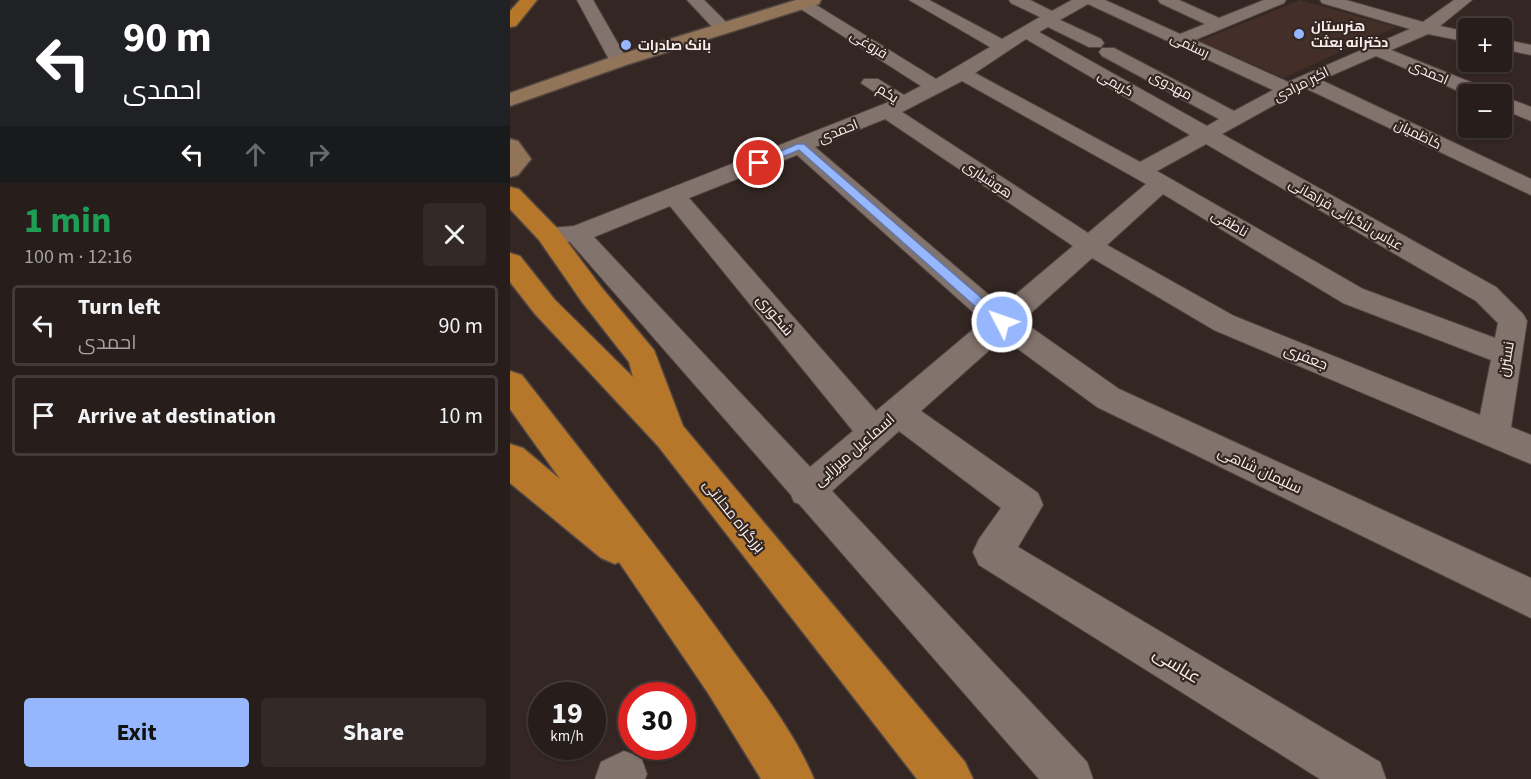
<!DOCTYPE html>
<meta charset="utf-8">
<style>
:root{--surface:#271d1a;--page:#332a27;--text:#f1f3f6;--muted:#a4a2a2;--line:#433b39;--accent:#96b6fd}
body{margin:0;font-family:"Source Sans 3",Cairo,sans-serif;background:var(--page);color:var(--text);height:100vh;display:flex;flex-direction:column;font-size:22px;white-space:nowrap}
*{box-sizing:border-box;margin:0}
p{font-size:20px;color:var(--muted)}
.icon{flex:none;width:33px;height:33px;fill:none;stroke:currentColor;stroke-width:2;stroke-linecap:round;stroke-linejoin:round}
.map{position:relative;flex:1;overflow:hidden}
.details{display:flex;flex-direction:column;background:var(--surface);width:510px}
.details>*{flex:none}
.hud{background:#202124;color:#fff;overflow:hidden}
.buttons{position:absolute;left:948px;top:18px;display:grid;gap:12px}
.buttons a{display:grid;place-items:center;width:54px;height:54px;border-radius:6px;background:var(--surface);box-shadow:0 2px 4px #0004,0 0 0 2px var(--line);font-size:30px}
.speed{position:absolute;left:18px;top:682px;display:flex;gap:12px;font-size:30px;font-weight:700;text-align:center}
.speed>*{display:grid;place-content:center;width:78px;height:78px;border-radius:50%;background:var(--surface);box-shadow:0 2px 4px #0004,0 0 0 2px var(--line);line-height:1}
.speed small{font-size:15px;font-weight:400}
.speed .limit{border:9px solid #d22;background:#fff;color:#111}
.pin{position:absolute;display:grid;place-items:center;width:51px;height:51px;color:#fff;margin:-26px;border:3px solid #fff;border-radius:50%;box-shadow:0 2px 6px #0007}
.me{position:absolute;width:66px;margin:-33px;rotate:311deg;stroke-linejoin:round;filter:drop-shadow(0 0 4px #0008)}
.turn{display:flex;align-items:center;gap:21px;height:126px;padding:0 24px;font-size:27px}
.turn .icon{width:78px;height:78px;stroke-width:2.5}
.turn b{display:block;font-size:42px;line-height:51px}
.lanes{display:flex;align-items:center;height:57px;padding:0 24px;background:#0003;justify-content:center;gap:30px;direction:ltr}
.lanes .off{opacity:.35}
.round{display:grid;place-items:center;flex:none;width:63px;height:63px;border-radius:6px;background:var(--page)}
.head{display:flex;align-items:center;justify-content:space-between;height:102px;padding:0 24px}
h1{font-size:36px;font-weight:700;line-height:45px;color:#1e9e55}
.button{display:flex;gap:12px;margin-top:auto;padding:12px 24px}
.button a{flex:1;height:69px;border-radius:6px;background:var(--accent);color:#111;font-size:24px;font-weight:700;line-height:69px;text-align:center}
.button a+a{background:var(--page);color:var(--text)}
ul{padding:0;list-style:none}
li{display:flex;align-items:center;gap:18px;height:81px;margin:0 12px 9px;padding:0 12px;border:3px solid var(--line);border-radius:6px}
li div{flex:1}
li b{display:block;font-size:22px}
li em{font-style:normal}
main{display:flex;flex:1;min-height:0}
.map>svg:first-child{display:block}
.built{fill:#432f28}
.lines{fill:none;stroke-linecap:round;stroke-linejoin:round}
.street-casing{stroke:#514642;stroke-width:2}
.secondary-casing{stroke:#514642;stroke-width:3}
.highway-casing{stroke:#514642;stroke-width:3}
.street{fill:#83736d;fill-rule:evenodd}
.secondary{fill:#927459;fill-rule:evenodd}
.highway{fill:#b6772a;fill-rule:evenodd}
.route{fill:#96b6fd;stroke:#6276a4;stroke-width:1.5}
.poi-dot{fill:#96b6fd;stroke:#342723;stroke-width:2}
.labels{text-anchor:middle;stroke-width:4.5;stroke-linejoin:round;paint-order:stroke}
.far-poi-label{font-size:14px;font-weight:bold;fill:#f9f0ec;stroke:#342723;text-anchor:start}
.far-street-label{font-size:14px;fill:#f9f0ec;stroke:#342723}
.street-label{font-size:15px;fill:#f9f0ec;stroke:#342723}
.near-street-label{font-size:18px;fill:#f9f0ec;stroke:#342723}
</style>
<main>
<section class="details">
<div class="hud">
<div class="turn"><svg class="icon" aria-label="left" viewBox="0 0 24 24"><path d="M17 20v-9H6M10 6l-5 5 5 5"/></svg><div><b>90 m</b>احمدی</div></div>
<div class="lanes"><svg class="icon" aria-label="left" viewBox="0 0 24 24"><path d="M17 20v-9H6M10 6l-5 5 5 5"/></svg><svg class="icon off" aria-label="ahead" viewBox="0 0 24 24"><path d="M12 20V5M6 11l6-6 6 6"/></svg><svg class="icon off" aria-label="right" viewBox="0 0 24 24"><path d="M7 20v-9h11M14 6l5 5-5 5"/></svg></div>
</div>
<div class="head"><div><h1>1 min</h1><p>100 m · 12:16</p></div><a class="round"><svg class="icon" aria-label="close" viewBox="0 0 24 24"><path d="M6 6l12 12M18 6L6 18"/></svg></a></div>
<ul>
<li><svg class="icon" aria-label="left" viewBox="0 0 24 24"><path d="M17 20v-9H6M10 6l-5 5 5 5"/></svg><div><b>Turn left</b><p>احمدی</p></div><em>90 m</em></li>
<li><svg class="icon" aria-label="arrive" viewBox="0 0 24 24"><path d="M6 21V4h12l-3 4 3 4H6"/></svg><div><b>Arrive at destination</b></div><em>10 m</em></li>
</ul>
<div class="button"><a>Exit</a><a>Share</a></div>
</section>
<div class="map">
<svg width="1021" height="779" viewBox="0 0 1021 779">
<rect width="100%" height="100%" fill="#342723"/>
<path class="built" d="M790 0 886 27 773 78 690 41Z"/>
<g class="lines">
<g class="street-casing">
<g id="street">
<path d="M67 0H83L118 61 116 65H102Z"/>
<path d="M177 0H194L221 27 218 31H206Z"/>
<path d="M286 0H298L426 79 480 47 399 0H419L492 39 530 17 501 3 499 0H520L542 11 562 0H595L670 34 695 24 650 3 648 0H669L709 18 754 0H776L774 3 685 40 778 82 900 29 812 3 810 0H836L913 22 944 0H962L930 26 958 32V42L918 34 881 50 980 90 983 94 958 95 866 56 811 80 1021 179V195L795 88 712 134 986 287 1013 314 1017 321 1001 427 1021 435V464L704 330 582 258 512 321 609 389 1021 578V618L587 407 493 338 411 411 528 493 533 505 508 547 870 762 876 779H810L469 565 463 552 469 539 491 508 389 431 322 491 577 762 583 779H529L289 504 284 502 281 495 60 242 40 240 36 234 40 228 64 226 379 102 351 83 354 79H368L394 95 411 86 286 6 284 3ZM578 4 763 90 724 111 604 48H592L589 52 592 56 709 119 697 126 529 32 538 27 579 47H591L594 43 591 39 550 20ZM516 39 680 135 630 162 465 73ZM452 81 622 176 636 184 578 233 392 112ZM375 119 563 246 492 306 305 147ZM696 144 966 301 988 323 985 338 853 289 647 171ZM287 155 473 321 366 411 179 198ZM653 194 833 303 981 360 970 415 724 316 597 245ZM160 206 343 431 300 467 84 237Z"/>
<path d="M992 39 1021 45V55L992 49Z"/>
<path d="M992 96 1021 107V121L992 109Z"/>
<path d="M114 751 131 757 137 774 135 779H85L91 762Z"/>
</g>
</g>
<g class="secondary-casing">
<g id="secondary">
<path d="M286 0H311L309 4 116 65 0 106V93L102 57Z"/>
<path d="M0 139 8 141 21 159 8 175 0 177Z"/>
</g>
</g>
<g class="highway-casing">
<g id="highway">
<path d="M10 0H27L6 26 0 27V11Z"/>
<path d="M0 187 9 189 47 228 92 288 144 350 173 426 455 762 463 779H407L148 446 25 314 0 282V253L10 256 45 300 123 377 119 362 72 302 29 240 0 209Z"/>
<path d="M0 371 12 375C81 464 152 552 218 644 248 686 284 731 304 779H251L198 693 109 562 105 564 91 558 0 483V444L13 448 50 479 0 409Z"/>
</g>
</g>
<use href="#street" class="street"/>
<use href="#secondary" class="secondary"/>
<use href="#highway" class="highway"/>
</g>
<path class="route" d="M287 144H294L496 319 498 322 496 326H487L289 150 252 165 244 163Z"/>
<g class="poi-dot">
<circle cx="789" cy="34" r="6"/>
<circle cx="116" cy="45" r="6"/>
</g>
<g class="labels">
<g class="far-poi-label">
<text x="801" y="31">هنرستان<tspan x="801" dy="16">دخترانه بعثت</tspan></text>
<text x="128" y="50">بانک صادرات</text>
</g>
<g class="far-street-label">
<text transform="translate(359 44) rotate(32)" y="5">فروغی</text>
<text transform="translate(680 45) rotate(25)" y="5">رستمی</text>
<text transform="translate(919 72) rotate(23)" y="5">احمدی</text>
<text transform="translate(606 83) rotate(30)" y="5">کریمی</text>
<text transform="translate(791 84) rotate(-27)" y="5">اکبر مرادی</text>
<text transform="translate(661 85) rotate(28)" y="5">مهدوی</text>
<text transform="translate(378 93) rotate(32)" y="5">یکم</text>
<text transform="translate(328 131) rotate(-22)" y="5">احمدی</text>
<text transform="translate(908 134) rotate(26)" y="5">کاظمیان</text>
<text transform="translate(478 179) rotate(34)" y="5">هوشیاری</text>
<text transform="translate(836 214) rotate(30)" y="5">عباس لنگرانی فراهانی</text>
<text transform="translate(720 223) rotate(30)" y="5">ناطقی</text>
</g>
<g class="street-label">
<text transform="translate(265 315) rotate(50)" y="5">شکوری</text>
<text transform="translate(796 357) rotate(22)" y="5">جعفری</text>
<text transform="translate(996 359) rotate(-80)" y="5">نسترن</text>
<text transform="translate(344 450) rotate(-41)" y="5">اسماعیل میرزایی</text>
<text transform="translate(750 470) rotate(25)" y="5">سلیمان شاهی</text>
<text transform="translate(224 516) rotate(51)" y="5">بزرگراه محلاتی</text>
</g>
<g class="near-street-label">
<text transform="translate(667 665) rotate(32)" y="6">عباسی</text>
</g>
</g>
</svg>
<div class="buttons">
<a>+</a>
<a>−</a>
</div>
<div class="speed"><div>19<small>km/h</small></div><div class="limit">30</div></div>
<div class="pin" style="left:249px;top:163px;background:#d93025"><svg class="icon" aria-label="arrive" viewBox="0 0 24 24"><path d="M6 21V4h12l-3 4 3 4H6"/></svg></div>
<svg class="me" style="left:492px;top:322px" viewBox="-20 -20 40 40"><circle r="17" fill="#96b6fd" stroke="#fff" stroke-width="3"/><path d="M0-11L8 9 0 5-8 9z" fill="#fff"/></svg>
</div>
</main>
